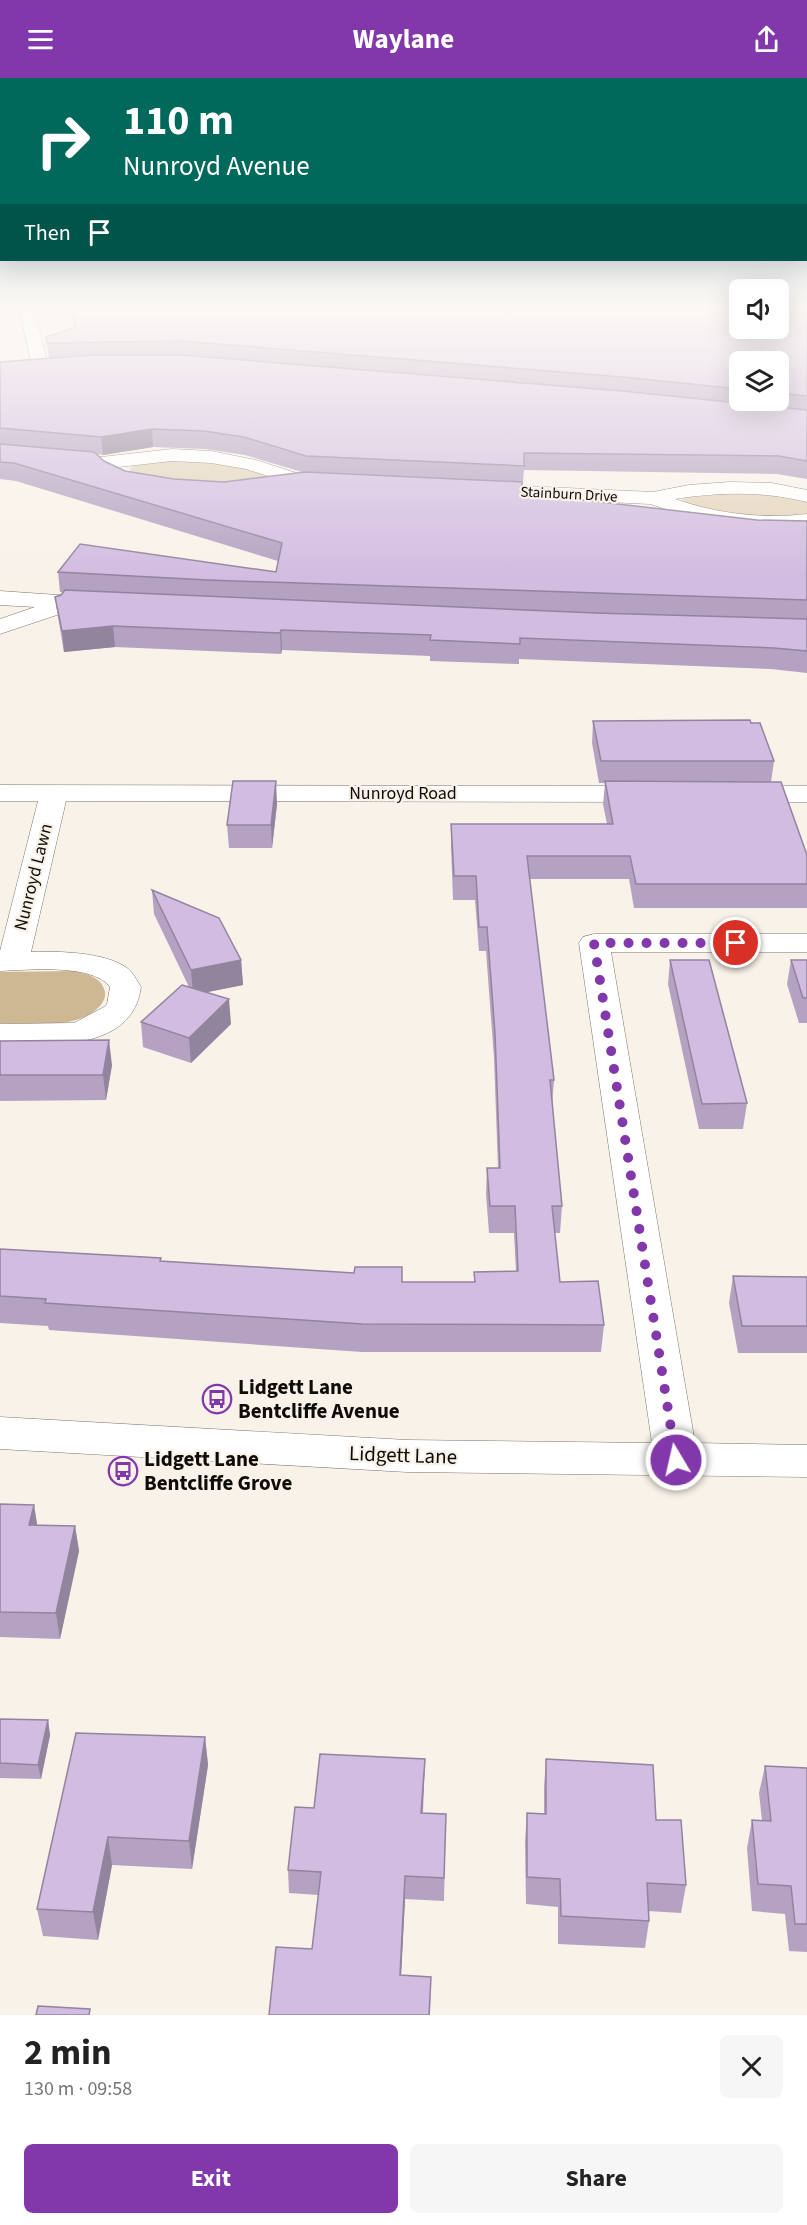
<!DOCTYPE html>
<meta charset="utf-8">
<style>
:root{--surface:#fff;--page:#f6f6f6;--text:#222;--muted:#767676;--accent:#8238aa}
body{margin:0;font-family:"Source Sans 3",sans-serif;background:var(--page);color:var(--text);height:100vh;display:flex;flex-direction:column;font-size:22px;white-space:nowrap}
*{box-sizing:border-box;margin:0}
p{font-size:20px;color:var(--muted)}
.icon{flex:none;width:33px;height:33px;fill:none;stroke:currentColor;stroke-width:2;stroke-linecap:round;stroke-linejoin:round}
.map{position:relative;height:1937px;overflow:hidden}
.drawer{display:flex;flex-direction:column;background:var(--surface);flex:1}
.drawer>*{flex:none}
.top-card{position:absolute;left:0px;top:0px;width:807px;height:183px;box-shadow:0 6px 24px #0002;background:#00695c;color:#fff;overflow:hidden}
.fabs{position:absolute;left:729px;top:201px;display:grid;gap:12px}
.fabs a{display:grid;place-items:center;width:60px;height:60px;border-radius:9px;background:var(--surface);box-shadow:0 6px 24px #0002;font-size:30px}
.pin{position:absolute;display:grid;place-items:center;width:51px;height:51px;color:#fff;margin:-26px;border:3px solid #fff;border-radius:50%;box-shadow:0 2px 6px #0007}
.me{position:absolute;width:66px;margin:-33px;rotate:351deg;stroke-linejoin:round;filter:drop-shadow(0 0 4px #0008)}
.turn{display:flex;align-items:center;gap:21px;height:126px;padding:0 24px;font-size:27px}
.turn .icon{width:78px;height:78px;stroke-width:2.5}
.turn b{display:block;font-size:42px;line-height:51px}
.then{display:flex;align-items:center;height:57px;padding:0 24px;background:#0003;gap:12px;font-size:22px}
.round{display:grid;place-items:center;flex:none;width:63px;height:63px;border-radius:9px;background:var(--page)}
.summary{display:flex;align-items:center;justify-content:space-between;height:102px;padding:0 24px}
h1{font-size:36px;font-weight:700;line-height:45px}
.button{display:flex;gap:12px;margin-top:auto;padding:12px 24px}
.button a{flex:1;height:69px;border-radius:9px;background:var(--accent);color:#fff;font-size:24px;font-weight:700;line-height:69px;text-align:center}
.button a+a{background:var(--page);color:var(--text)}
header{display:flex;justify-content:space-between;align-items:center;height:78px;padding:0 24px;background:var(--accent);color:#fff;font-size:27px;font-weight:700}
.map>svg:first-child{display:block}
.green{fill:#e4d5bc}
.forest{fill:#ceb793}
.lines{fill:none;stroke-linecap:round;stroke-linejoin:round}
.minor-casing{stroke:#7b766e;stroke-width:1}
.minor{fill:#fff;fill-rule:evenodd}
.wall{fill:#b5a2c2;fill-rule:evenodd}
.shaded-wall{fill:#93849e}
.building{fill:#d2bce1;stroke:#93849e;stroke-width:1.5}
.route{stroke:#8238aa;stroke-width:10;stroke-dasharray:0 18}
.labels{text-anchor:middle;stroke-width:4.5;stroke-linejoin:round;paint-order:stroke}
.far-street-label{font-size:15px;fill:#0e0c09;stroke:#f8f2e9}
.street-label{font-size:18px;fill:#0e0c09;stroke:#f8f2e9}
.near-poi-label{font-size:21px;font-weight:bold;fill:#0e0c09;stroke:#f8f2e9;text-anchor:start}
.near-street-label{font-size:21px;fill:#0e0c09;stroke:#f8f2e9}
</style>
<header><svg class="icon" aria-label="menu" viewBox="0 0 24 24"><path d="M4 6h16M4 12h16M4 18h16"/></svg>Waylane<svg class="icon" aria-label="share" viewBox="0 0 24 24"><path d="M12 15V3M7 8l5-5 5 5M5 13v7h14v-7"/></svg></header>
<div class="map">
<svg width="807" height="1937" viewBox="0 0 807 1937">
<rect width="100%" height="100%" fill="#f8f2e9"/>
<g class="green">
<path d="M157 382C179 383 253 382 265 400L228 409 131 395 130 390 135 387Z"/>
<path d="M705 416C739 416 773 415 807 423V438C778 439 704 441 682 423L685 418Z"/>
</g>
<path class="forest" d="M74 893C85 896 100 898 104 911 107 917 104 923 100 928 76 953 31 945 0 945V894Z"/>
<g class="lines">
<g class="minor-casing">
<g id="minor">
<path d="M19 229H34L48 288 46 292H34L32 288Z"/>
<path d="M0 369 101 379 172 371 211 373 256 382 312 400 315 404 312 408 305 410 246 391 211 385 172 383 101 391 0 381Z"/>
<path d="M730 404 772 405 807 412V424C763 413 719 414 675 421 718 436 762 441 807 436V448L768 451 730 447 684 437 650 426 478 418 471 416 468 412 471 408 478 406 653 414 689 407Z"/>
<path d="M0 513 101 520 109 522 112 527 109 532 101 534 65 531 63 535 0 556V541L35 529 0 527Z"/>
<path d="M0 707 649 708 659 710 663 716 659 722 649 724 66 723 31 874C58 873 105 874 127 890 133 894 137 903 141 909 132 975 49 966 0 966V946L74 945 104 929 107 926 110 909C93 885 26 892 0 893V873L38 723H0Z"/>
<path d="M740 708H807V724H740L730 722 726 716 730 710Z"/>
<path d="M594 856H807V874H611L695 1365 807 1367V1399L407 1394 0 1371V1339L407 1362 652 1365 579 865 583 859Z"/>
</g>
</g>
<use href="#minor" class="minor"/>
</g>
<g class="wall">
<path d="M69 229H740V250H778V229H807V401L777 396 524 392 522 415 757 442 807 443V595L771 591 519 581V586L430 583V578L282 572 281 576 115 569 64 574 58 539 55 519 61 517 64 514H60L58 494H276L278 483 16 403 0 401V284L49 280 46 259 74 250ZM740 284H778V322H740ZM153 369 205 371 245 377 302 394 224 404 174 401 125 393 104 383 96 376 103 377Z"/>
<path d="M593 643 751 645 774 683 771 704 807 777V830H634L629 801H530L554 1002 552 1027 562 1128 560 1155H554L560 1204 604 1247 601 1274H362L49 1252 48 1248 0 1245V1171L161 1183 402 1204H474V1194L516 1193 514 1155H489L486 1116 487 1090H498L494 980 486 873H479L475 822H453L451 769V746H607L603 726 605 705H599L592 665Z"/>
<path d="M277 726 272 770H229L227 747Z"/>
<path d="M152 812 241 882 243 907 207 914 231 946 191 985 143 969 141 944 189 909 154 836Z"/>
<path d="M670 882 747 1025 743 1051H699L668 906Z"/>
<path d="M791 882H807V945H799L787 906Z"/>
<path d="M0 963 112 987 106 1022 0 1023Z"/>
<path d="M733 1198 807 1199V1275H738L729 1225Z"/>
<path d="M0 1426 34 1427 37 1447 75 1448 79 1473 60 1561 0 1559Z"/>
<path d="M0 1641 48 1642 50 1657 41 1701 0 1700Z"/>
<path d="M205 1659 208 1687 192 1791 112 1787 98 1862 43 1858 37 1831Z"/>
<path d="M425 1681 423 1735 446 1736 444 1823 405 1821 401 1897 431 1899 430 1937H269L312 1871 318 1817 289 1815 288 1792 314 1730Z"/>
<path d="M546 1681 656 1742 686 1807 681 1835 648 1833 649 1843 645 1870 558 1866V1829L526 1826 525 1763 527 1735 544 1736V1709Z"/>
<path d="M765 1688 807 1690V1874L789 1873 785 1836 752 1833 747 1770 752 1742H762L759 1715Z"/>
</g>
<g class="shaded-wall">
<path d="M0 229H2L3 233 0 236Z"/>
<path d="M152 351 153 369 103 377 101 359Z"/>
<path d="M113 548 115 569 64 574 62 553Z"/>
<path d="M281 552 282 572 281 576 280 555Z"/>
<path d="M276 703 277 726 272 770 271 747Z"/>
<path d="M241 882 243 907 193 917 191 892Z"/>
<path d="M229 921 231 946 191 985 189 960Z"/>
<path d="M109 962 112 987 106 1022 103 997Z"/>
<path d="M34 1427 38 1452 29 1447Z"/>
<path d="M75 1448 79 1473 60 1561 56 1535Z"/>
<path d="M48 1642 50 1657 41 1701 38 1687Z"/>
<path d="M205 1659 208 1687 192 1791 189 1763Z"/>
<path d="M425 1681 424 1704 421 1758V1735Z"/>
<path d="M108 1759 112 1787 98 1862 93 1834Z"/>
<path d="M405 1798V1821L400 1919V1897Z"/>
</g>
<g class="building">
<path d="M71 229H690L740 233V250H778V236L807 239V318L778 315V284H740V311L622 299 182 263 47 265 46 259 76 249Z"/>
<path d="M91 277H182L622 313 807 332V383L779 378 524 375V388L306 378 244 359 204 353 152 351 101 359 0 350V284Z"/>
<path d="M0 366 94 374 104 383 125 393 174 401 224 404 305 394 522 404V415L757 442 807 443V522L207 502 58 494 80 466 276 494 282 465 14 385 0 384Z"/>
<path d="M65 512 596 535 807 541V573L774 570 520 560V566L430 562 431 557 281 552 280 555 113 548 62 553 55 519 61 517Z"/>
<path d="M750 642 751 645H760L774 683H601L593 643Z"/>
<path d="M233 703H276L271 747H227Z"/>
<path d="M605 703 781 704 807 777V806H636L630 778H527L554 1002H550L562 1128H552L560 1204 598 1203 604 1247 362 1246 45 1225 46 1221 0 1218V1171L161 1180 160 1183 354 1195 355 1189H402V1204H475L474 1194 518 1193 515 1128H490L487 1090H500L495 955 487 849H479L476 798H454L451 746H613Z"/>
<path d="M152 812 219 840 241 882 191 892Z"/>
<path d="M670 882H709L747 1025 702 1026Z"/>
<path d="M791 882H807V920H803Z"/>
<path d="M182 907 229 921 189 960 141 944Z"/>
<path d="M109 962 103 997H0V963Z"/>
<path d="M733 1198 807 1199V1248H742Z"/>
<path d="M0 1426 34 1427 29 1447 75 1448 56 1535 0 1534Z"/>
<path d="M0 1641 48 1642 38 1687 0 1685Z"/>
<path d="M76 1655 205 1659 189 1763 108 1759 93 1834 37 1831Z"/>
<path d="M320 1676 425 1681 421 1735 446 1736 444 1800 405 1798 400 1897 431 1899 429 1937H269L276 1869 312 1871 321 1794 288 1792 295 1729 314 1730Z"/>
<path d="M546 1681 653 1687 656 1742H681L686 1807 647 1805 649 1843 561 1838 560 1801 527 1799V1735L546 1736Z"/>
<path d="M765 1688 807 1690V1846H795L791 1808 758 1806 752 1742 771 1743Z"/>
<path d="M38 1928 90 1931 89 1937H36Z"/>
</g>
<linearGradient id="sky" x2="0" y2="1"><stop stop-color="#9cb4c4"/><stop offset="0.46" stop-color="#fcf9f5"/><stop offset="1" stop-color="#fcf9f5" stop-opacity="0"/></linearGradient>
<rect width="807" height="500" fill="url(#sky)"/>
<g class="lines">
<path class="route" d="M676 1382 594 865H736"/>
</g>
<defs>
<g id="bus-ring" transform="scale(1.5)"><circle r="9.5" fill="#f8f2e9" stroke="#8238aa" stroke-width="1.5"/><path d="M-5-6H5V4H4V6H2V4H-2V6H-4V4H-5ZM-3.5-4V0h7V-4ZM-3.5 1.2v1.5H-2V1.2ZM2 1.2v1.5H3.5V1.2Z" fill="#8238aa"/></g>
</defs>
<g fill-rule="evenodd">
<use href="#bus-ring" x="217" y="1321"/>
<use href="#bus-ring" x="123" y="1393"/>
</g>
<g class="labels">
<g class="far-street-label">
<text transform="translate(569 416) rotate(3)" y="5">Stainburn Drive</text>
</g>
<g class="street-label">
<text x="403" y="721">Nunroyd Road</text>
<text transform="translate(33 799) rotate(-76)" y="6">Nunroyd Lawn</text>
</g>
<g class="near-poi-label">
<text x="238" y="1316">Lidgett Lane<tspan x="238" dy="24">Bentcliffe Avenue</tspan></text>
<text x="144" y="1388">Lidgett Lane<tspan x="144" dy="24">Bentcliffe Grove</tspan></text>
</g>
<g class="near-street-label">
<text transform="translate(403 1377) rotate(2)" y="7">Lidgett Lane</text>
</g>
</g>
</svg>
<div class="fabs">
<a><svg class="icon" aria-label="sound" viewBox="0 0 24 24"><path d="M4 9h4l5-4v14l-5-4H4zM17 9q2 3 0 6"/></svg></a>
<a><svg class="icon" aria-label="layers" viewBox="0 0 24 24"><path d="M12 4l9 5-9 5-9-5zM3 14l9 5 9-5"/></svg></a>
</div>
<div class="pin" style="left:736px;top:865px;background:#d93025"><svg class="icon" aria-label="arrive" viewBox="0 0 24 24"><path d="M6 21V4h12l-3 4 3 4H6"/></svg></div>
<svg class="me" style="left:676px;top:1382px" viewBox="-20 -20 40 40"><circle r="17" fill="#8238aa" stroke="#fff" stroke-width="3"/><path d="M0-11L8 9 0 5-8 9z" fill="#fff"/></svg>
<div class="top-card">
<div class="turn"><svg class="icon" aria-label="right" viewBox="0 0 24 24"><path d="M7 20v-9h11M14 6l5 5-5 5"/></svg><div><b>110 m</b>Nunroyd Avenue</div></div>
<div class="then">Then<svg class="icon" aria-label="arrive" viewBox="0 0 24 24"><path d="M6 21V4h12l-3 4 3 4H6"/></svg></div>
</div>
</div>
<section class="drawer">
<div class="summary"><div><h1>2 min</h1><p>130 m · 09:58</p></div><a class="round"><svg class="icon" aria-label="close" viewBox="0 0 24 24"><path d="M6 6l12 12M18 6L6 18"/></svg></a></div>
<div class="button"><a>Exit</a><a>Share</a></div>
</section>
